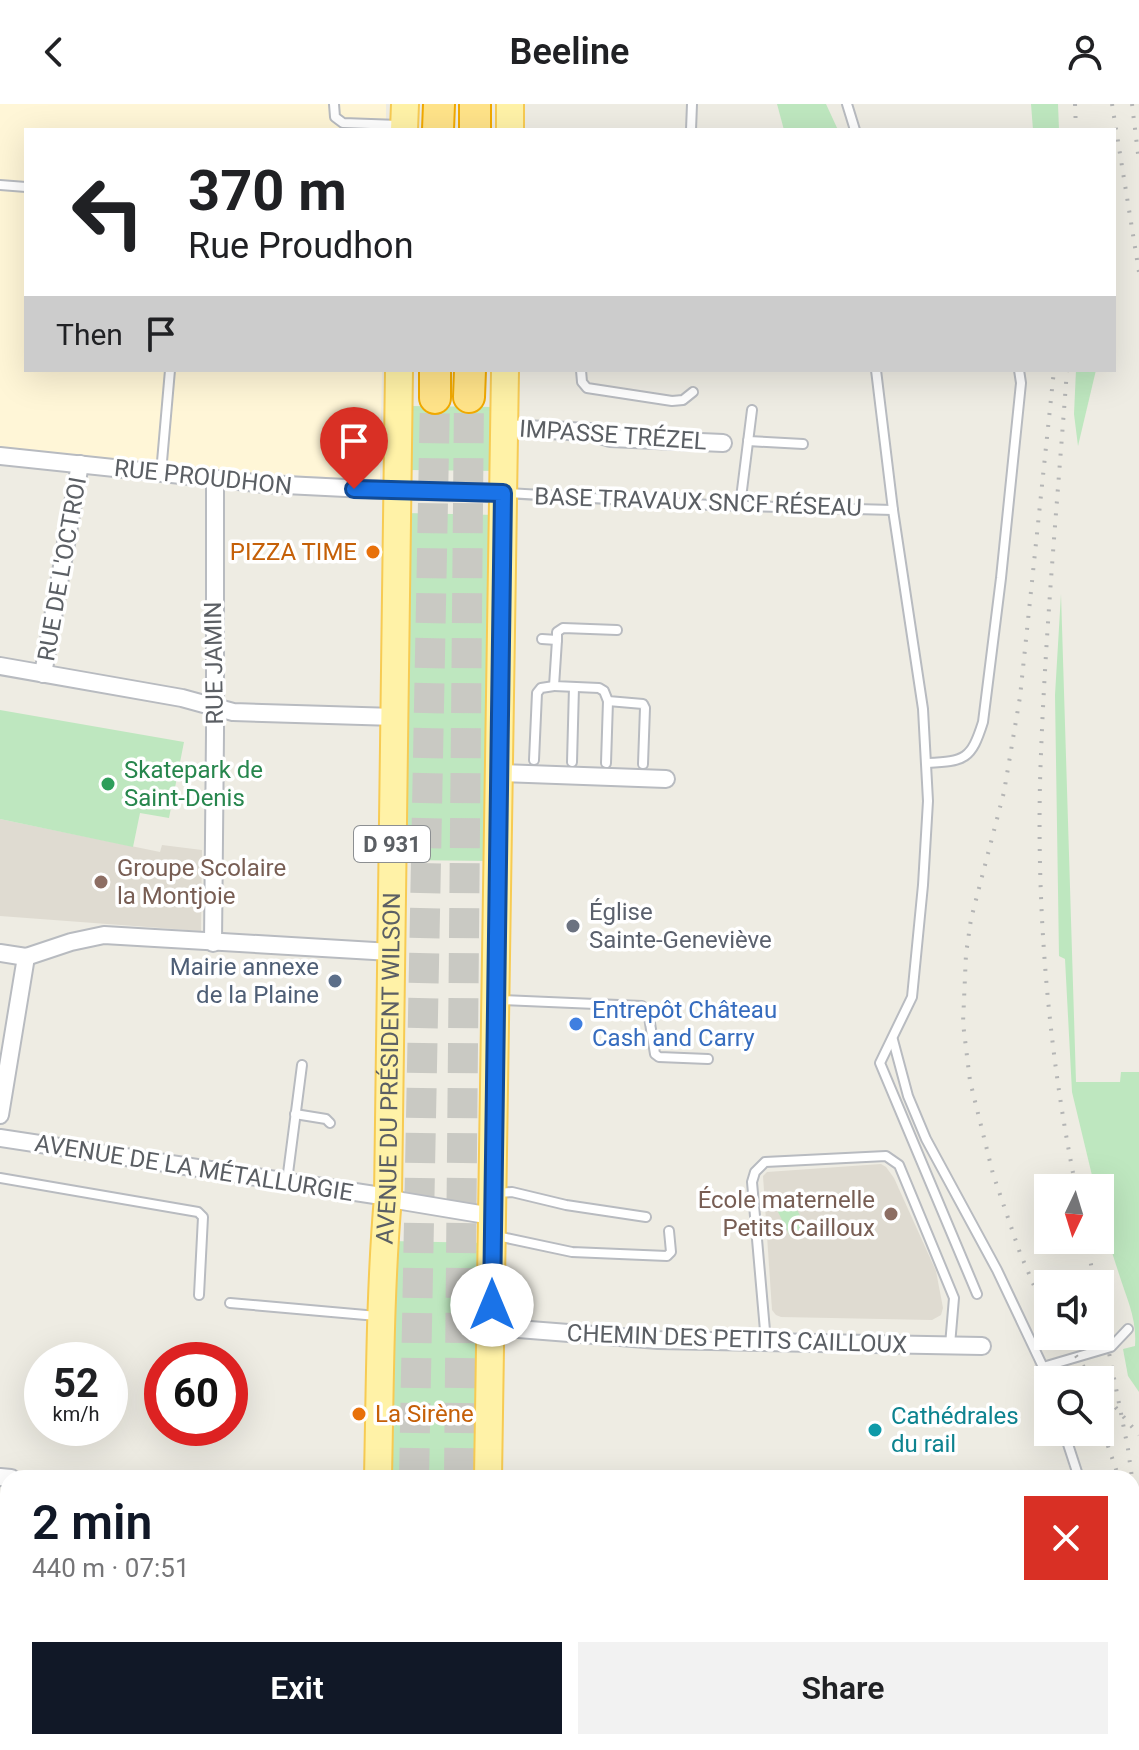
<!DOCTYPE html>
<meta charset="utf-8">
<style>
:root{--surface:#fff;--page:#f2f2f2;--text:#202124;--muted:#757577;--accent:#111827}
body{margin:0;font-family:Roboto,sans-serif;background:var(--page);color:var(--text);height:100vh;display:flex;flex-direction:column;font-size:30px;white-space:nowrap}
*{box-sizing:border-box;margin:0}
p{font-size:26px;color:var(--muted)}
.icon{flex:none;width:44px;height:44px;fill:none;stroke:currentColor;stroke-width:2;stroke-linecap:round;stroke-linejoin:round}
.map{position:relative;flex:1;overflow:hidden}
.panel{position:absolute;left:0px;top:1366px;width:1140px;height:280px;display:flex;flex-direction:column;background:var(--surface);border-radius:24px 24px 0 0;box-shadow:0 8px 32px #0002}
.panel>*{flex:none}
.banner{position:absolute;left:24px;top:24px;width:1092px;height:244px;border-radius:0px;box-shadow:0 8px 32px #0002;background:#fff;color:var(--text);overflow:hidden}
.needle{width:52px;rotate:184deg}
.controls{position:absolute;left:1034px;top:1070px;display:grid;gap:16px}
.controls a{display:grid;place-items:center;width:80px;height:80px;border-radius:0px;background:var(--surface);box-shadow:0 8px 32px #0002;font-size:40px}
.speed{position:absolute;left:24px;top:1238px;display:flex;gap:16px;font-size:40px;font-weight:700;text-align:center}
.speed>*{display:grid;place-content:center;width:104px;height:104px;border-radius:50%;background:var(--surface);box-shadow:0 8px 32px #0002;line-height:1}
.speed small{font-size:20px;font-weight:400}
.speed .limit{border:12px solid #d22;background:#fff;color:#111}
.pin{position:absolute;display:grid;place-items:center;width:68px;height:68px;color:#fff;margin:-82px -34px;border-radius:50% 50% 50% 0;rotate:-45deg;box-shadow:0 0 8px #0007}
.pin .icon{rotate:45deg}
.me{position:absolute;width:88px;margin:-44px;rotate:0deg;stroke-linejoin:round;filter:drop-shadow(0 0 6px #0008)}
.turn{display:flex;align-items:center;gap:28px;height:168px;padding:0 32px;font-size:36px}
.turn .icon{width:104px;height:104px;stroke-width:2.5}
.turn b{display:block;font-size:56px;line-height:68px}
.then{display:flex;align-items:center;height:76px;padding:0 32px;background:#0003;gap:16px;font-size:30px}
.round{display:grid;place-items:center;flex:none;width:84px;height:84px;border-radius:0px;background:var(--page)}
.headline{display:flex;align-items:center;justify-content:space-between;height:136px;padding:0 32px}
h1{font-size:48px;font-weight:600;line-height:60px;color:var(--accent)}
.button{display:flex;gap:16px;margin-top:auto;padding:16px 32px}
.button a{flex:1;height:92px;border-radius:0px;background:var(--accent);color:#fff;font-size:32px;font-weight:600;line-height:92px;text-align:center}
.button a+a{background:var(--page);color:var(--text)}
header{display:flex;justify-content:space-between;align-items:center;height:104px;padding:0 32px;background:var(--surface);font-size:36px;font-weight:600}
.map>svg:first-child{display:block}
.commercial{fill:#fff6d7}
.education{fill:#dfdbd1}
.green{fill:#bee7bf}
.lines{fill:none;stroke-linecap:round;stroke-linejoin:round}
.highway-tunnel{stroke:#c9c9c3;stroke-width:30;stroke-dasharray:30 15;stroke-linecap:butt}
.lane-casing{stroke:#b8bbc0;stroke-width:12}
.street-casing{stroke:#b8bbc0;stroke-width:20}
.primary-casing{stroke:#f7cb53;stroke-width:30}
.highway-casing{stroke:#f1a900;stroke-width:34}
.lane{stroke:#fff;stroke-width:8}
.street{stroke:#fff;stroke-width:16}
.primary{stroke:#fff2a7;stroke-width:26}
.highway{stroke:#ffe389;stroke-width:30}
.rail{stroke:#b4b5b5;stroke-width:4;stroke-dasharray:2 10;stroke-linecap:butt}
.route-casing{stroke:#114b97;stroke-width:20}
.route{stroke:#1a73e8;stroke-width:14}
.food-dot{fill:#e8710a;stroke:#fff;stroke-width:3}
.leisure-dot{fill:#2e9e5b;stroke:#fff;stroke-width:3}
.education-dot{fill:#8d6e63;stroke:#fff;stroke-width:3}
.worship-dot{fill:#6b7280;stroke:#fff;stroke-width:3}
.service-dot{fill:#5c6f8a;stroke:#fff;stroke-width:3}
.shop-dot{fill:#3f7fe0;stroke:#fff;stroke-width:3}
.culture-dot{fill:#0f9aa8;stroke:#fff;stroke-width:3}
.labels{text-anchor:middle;stroke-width:7;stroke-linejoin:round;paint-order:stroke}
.shield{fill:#fff;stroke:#8c8f92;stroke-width:2}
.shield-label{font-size:22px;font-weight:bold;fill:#5b5f64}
.street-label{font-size:24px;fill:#5b5f64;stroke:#fff}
.food-label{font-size:24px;fill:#c56008;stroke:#fff;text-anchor:end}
.leisure-label{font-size:24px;fill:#27864d;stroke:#fff;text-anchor:start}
.education-label{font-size:24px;fill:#785e54;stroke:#fff;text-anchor:start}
.worship-label{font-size:24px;fill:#5b616d;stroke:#fff;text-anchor:start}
.service-label{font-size:24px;fill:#4e5e75;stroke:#fff;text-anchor:end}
.shop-label{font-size:24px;fill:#366cbe;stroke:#fff;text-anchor:start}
.culture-label{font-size:24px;fill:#0d838f;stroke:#fff;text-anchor:start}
</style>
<header><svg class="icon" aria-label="back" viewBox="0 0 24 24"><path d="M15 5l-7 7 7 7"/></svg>Beeline<svg class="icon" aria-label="person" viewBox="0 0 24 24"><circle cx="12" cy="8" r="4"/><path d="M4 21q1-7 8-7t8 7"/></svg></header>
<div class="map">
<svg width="1139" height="1646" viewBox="0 0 1139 1646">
<rect width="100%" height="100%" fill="#eeece3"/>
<path class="commercial" d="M0 0H386V26H26V266H382L380 376 216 367 0 343Z"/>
<g class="education">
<path d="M0 715 160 748 162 741 202 746 201 827 0 812Z"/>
<path d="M881 1060 886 1063 894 1074 936 1167 943 1204 941 1211 932 1216 781 1213 776 1211 772 1206 763 1072 767 1068Z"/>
<path d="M0 1397H8V1638H81V1646H0Z"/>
</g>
<g class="green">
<path d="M777 0H826L838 26H784Z"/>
<path d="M1031 0H1058L1059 26H1033Z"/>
<path d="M1076 266H1096L1078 342 1074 310Z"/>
<path d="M408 302 498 303V367L408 366Z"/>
<path d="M406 409 497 411 491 757 401 756Z"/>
<path d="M1061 490 1076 978H1120L1121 968H1139V1288L1128 1272 1123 1245 1135 1242C1137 1214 1127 1196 1119 1170 1110 1142 1100 1113 1100 1084H1095L1072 988 1065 855 1059 852 1055 591Z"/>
<path d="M0 606 184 638 169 714 140 709 133 743 0 715Z"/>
<path d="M792 1096 806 1123 790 1132 776 1104Z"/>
<path d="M391 1137 485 1139 479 1374H388Z"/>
<path d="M133 1638H252L251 1646H133Z"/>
<rect x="386" y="1638" width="89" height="8"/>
</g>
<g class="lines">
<g class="highway-tunnel">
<path d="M414 1374 435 294"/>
<path d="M459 1374 469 293"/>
<path d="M409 1646V1638"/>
<path d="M455 1646V1638"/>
</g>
<g class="lane-casing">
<g id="lane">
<path d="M334 0 335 13 343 19 399 21"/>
<path d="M847 0 855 26"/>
<path d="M691 26 692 0"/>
<path d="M0 81 26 83"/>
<path d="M581 266 582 278 587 284 672 297 683 296 693 288"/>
<path d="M876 266 893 406 923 605 928 697 923 781 912 893 880 959 977 1190"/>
<path d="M748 337 803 340"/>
<path d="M161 369 170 266"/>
<path d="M506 389 711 401 893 406"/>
<path d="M740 402 752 306"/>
<path d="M542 535 557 536V528L563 524 617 526"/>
<path d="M557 536 554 582 599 584 604 587 608 597 643 600 645 604 643 660"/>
<path d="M534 656 537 589 541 584 554 582"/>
<path d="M572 658 574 583"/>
<path d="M606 659 608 597"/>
<path d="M927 659C965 657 971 656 983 618L1001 474 1021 279 1019 266"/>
<path d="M501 896 642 902 648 907 655 950 659 953 708 955"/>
<path d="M893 936 908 992 926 1035 997 1166 1043 1263 1048 1277"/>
<path d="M295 1010 326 1015 330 1019"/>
<path d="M0 1074 198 1108 203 1113 199 1191"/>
<path d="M287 1077 302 961"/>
<path d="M497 1089 512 1088 566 1101 646 1113"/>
<path d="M497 1132 572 1148 667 1152 671 1148 669 1127"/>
<path d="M230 1199 377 1212"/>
<path d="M766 1238 752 1078 755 1068 765 1058 886 1052 899 1061 954 1194 950 1241"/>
<path d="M1043 1263 1111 1243 1128 1225"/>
<path d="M1064 1328 1079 1374"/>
<path d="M1132 1406 1139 1402"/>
</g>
</g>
<g class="street-casing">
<g id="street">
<path d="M504 324 590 328 610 334 723 339"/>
<path d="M0 352 265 380 386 386 503 389"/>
<path d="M0 562 182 594 233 608 395 613"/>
<path d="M43 570 80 360"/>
<path d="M499 669 666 675"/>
<path d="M213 839 215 629V375"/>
<path d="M0 849 26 853 71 838 104 831 391 848"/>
<path d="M0 1011 26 853"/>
<path d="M0 1034 388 1093 402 1097 492 1112"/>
<path d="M491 1223 658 1236 982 1242"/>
<path d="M0 1373 11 1374"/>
<path d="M652 1638 656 1646"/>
<path d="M100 1646V1638"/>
</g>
</g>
<g class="primary-casing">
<g id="primary">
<path d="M404 26 405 0"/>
<path d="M510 26V0"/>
<path id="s1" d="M378 1374C380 1280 380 1186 388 1093L399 266"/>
<path d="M488 1374 505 266"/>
<path d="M374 1646V1638"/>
<path d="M481 1646 482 1638"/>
</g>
</g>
<g class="highway-casing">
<g id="highway">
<path d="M438 26 439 0"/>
<path d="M475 26V0"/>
<path d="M469 293 470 266"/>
<path d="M435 294V266"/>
</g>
</g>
<use href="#lane" class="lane"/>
<use href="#street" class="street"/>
<use href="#primary" class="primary"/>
<use href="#highway" class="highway"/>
<g class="rail">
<path d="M1075 0 1076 26"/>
<path d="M1112 0 1139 168"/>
<path d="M1132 0 1139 58"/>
<path d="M1067 266C1057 403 1044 541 1040 679 1037 814 1049 951 1076 1084"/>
<path d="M1086 1136 1095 1180"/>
<path d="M1100 1203 1128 1345 1139 1424"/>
<path d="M1048 1214 1020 1149 993 1070 970 977 963 919 966 850 971 815 1004 688 1020 593 1054 266"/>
<path d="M1062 1232 1093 1276"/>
<path d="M1100 1285 1139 1331"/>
<path d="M1100 1319 1119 1374"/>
</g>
</g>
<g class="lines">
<g class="route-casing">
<path id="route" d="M354 385 503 389 492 1201"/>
</g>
<use href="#route" class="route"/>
</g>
<g class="food-dot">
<circle cx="373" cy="448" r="8"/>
<circle cx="359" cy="1310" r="8"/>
</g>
<circle class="leisure-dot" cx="108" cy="680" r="8"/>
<g class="education-dot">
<circle cx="101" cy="778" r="8"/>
<circle cx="891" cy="1110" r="8"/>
</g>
<circle class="worship-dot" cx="573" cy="822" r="8"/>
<circle class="service-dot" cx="335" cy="877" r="8"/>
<circle class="shop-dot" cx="576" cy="920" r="8"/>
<circle class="culture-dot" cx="875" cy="1326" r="8"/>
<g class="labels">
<rect class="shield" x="354" y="722" width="76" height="36" rx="6"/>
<g class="shield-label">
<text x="392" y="748">D 931</text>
</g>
<g class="street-label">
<text transform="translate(613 331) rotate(4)" y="8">IMPASSE TRÉZEL</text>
<text transform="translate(203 373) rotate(6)" y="8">RUE PROUDHON</text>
<text transform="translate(698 398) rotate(2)" y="8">BASE TRAVAUX SNCF RÉSEAU</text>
<text transform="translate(62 465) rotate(-80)" y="8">RUE DE L'OCTROI</text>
<text transform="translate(214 559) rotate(-91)" y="8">RUE JAMIN</text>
<text dy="8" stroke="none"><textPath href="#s1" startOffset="410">AVENUE DU PRÉSIDENT WILSON</textPath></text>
<text transform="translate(194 1064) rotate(9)" y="8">AVENUE DE LA MÉTALLURGIE</text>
<text transform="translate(737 1235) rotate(2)" y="8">CHEMIN DES PETITS CAILLOUX</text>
</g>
<g class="food-label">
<text x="357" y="456">PIZZA TIME</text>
<text x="375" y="1318" text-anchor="start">La Sirène</text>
</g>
<g class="leisure-label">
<text x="124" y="674">Skatepark de<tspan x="124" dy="28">Saint-Denis</tspan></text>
</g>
<g class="education-label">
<text x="117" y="772">Groupe Scolaire<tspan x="117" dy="28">la Montjoie</tspan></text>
<text x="875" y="1104" text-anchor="end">École maternelle<tspan x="875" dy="28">Petits Cailloux</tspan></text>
</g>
<g class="worship-label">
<text x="589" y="816">Église<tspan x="589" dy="28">Sainte-Geneviève</tspan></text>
</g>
<g class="service-label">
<text x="319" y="871">Mairie annexe<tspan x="319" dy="28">de la Plaine</tspan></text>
</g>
<g class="shop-label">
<text x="592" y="914">Entrepôt Château<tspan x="592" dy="28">Cash and Carry</tspan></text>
</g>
<g class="culture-label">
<text x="891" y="1320">Cathédrales<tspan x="891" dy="28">du rail</tspan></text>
</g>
</g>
</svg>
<div class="controls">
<a><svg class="needle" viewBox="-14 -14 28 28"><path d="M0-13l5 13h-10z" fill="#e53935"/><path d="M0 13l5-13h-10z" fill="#757577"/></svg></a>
<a><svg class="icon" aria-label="sound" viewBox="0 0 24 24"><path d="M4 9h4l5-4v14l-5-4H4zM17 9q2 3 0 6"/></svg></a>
<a><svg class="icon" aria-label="search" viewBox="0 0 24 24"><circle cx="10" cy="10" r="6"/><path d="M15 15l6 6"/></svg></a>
</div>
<div class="speed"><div>52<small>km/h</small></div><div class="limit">60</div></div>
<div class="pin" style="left:354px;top:385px;background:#d93025"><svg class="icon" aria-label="arrive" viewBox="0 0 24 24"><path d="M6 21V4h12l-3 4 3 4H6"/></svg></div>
<svg class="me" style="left:492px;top:1201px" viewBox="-20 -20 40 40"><circle r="19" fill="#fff"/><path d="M0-13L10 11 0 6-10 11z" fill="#1a73e8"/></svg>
<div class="banner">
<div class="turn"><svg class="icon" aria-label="left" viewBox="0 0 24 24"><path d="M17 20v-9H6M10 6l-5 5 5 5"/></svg><div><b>370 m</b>Rue Proudhon</div></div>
<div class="then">Then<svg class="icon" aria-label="arrive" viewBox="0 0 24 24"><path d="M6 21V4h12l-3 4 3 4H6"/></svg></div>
</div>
<section class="panel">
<div class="headline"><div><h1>2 min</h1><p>440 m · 07:51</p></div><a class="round" style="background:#d93025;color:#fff"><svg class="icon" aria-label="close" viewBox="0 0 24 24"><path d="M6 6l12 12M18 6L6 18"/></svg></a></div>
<div class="button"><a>Exit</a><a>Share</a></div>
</section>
</div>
